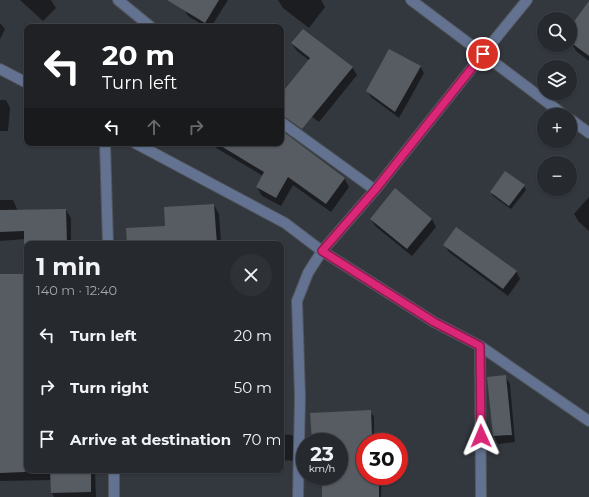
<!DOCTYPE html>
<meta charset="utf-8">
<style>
:root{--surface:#26292e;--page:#2e3136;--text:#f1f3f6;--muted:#a4a6aa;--line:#42454a}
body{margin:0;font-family:Montserrat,sans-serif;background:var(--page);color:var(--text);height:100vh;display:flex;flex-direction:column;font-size:15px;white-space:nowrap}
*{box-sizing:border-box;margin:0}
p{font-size:13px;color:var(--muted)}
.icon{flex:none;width:22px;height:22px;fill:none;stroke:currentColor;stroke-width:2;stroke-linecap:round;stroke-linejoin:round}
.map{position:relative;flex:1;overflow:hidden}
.panel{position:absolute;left:24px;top:241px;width:260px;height:232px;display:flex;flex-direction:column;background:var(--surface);border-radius:8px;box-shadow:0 1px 3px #0004,0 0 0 1px var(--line)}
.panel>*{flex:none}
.top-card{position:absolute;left:24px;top:24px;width:260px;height:122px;border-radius:8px;box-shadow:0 1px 3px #0004,0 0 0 1px var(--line);background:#202124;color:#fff;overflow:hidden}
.fabs{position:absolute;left:537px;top:12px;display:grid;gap:8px}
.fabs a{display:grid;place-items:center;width:40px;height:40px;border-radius:50%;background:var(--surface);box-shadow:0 1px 3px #0004,0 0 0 1px var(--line);font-size:20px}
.speed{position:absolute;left:296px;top:433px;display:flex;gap:8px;font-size:20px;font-weight:700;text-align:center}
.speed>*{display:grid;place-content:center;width:52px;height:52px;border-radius:50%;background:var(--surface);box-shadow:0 1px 3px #0004,0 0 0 1px var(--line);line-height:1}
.speed small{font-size:10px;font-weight:400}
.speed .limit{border:6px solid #d22;background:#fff;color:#111}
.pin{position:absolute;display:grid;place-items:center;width:34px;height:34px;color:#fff;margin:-17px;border:2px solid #fff;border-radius:50%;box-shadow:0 1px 4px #0007}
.me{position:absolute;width:44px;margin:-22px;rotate:359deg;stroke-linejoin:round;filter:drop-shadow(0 0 3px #0008)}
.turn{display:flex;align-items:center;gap:14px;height:84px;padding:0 12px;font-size:18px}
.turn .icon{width:52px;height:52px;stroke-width:2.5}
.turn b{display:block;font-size:28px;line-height:34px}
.lanes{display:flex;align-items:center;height:38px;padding:0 12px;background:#0003;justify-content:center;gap:20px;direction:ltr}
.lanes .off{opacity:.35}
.round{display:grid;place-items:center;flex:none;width:42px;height:42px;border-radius:21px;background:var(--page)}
.summary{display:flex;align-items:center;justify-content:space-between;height:68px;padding:0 12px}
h1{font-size:24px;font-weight:700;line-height:30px}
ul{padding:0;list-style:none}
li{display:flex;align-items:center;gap:12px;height:52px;padding:0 12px}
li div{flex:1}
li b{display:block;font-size:15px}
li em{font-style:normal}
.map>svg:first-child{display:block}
.shadow{fill:#0007}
.building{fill:#575b62}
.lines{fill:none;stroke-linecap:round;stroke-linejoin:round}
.street-casing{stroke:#51555c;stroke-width:12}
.street{stroke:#627290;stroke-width:10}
.route-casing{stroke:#8e194d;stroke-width:10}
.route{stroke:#db2777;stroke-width:7}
</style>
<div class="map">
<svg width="589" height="497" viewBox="0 0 589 497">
<rect width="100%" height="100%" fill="#33373e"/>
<g class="shadow">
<path d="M20 0H51L56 8 43 21Z"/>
<path d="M189 0H228L211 27H206L188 16 184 9Z"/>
<path d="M278 0H321L325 7 309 28 283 8Z"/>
<path d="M589 17V61L576 51 571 42 570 37V28Z"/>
<path d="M0 23 5 29 0 39Z"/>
<path d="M292 44 352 67 357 75 319 122 289 99 310 61 297 51Z"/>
<path d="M420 66 424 73 399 118 371 97 367 91Z"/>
<path d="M0 100H6L10 108 8 131H0Z"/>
<path d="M281 131 344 178 349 187 331 212 293 185 281 206 262 196 257 187 263 176 208 143H281Z"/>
<path d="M524 186 526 190 511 209 493 196 491 192Z"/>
<path d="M589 197V231L579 222 574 214Z"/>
<path d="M0 200H13L18 211 66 210 71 218V244H27V470H95L96 497H54L52 493V480L0 481V275H26L25 239 0 241Z"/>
<path d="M214 205 219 214 221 244H136L166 227Z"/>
<path d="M371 219H432L436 227 412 256 375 226Z"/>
<path d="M445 245 516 271 520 279 508 296 449 252Z"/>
<path d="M505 376 510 384 515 442 498 444 494 436 488 378Z"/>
<path d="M370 411 374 417V436L382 435 386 442H365V476H382L381 497H323V476H339V442H307V436L312 437Z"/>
<path d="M281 434 292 435 297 443 296 461 281 460Z"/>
</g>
<g class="building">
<path d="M167 0H219L205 23Z"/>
<path d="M589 1V56L570 42V27Z"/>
<path d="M303 29 353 67 302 129 285 117 281 116V94L310 58 291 43Z"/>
<path d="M389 49 421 66 395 112 366 91Z"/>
<path d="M281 130 345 178 326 204 288 177 276 198 256 187 264 172 216 143H281Z"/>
<path d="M505 171 525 185 509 206 490 192Z"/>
<path d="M395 188 432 219 407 249 370 219Z"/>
<path d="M214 204 217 244H127L126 228 165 226 164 207Z"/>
<path d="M66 209 67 244H24V231L0 232V210Z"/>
<path d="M456 227 517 271 503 289 443 245Z"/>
<path d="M0 274H27V350H24L25 399H23L25 472 0 473Z"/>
<path d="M506 375 512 435 493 436 487 377Z"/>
<path d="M371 410 372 435 379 434V442H365V476H379V497H322V476H339V442H312L310 413Z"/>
<path d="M50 470H91V492L51 493Z"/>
</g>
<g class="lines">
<g class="street-casing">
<g id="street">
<path d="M118 0 151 27"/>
<path d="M527 0 483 54 564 115"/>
<path d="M0 69 27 83"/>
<path d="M570 119 589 133"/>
<path d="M281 122 375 190"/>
<path d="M105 143 108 244"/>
<path d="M135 143 285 223 322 251 434 322 480 346 589 421"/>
<path d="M480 346 481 497"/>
<path d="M114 470V497"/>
<path d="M298 497 300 397 297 301 308 273 322 251 375 190 483 54 411 0"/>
</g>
</g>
<use href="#street" class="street"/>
</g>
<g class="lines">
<g class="route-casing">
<path id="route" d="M481 436 480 346 434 322 322 251 375 190 483 54"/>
</g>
<use href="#route" class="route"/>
</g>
</svg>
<div class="fabs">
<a><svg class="icon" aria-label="search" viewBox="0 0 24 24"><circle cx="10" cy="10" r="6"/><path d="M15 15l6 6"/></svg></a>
<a><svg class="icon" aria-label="layers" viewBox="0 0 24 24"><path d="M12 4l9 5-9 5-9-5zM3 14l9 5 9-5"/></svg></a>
<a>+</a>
<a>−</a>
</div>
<div class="speed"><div>23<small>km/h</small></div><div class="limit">30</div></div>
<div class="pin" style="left:483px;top:54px;background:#d93025"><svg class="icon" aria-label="arrive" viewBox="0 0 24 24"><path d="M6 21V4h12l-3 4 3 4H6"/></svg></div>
<svg class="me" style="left:481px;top:436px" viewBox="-20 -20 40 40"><path d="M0-17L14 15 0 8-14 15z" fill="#db2777" stroke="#fff" stroke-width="4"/></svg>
<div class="top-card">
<div class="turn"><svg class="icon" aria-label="left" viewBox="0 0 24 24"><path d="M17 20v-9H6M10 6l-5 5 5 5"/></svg><div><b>20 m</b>Turn left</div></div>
<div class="lanes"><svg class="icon" aria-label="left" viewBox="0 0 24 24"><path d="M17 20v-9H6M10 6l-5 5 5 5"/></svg><svg class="icon off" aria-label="ahead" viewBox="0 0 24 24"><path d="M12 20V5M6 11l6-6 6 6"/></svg><svg class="icon off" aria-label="right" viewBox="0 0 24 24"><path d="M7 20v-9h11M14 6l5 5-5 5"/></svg></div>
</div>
<section class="panel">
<div class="summary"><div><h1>1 min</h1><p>140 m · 12:40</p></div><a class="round"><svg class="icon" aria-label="close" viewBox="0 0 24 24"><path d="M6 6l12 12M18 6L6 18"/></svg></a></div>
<ul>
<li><svg class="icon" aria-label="left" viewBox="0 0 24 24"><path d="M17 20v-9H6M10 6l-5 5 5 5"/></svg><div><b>Turn left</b></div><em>20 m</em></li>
<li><svg class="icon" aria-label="right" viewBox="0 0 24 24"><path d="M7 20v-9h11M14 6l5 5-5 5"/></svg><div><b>Turn right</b></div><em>50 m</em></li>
<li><svg class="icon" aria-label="arrive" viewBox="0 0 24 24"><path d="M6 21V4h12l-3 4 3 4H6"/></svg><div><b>Arrive at destination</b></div><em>70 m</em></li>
</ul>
</section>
</div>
